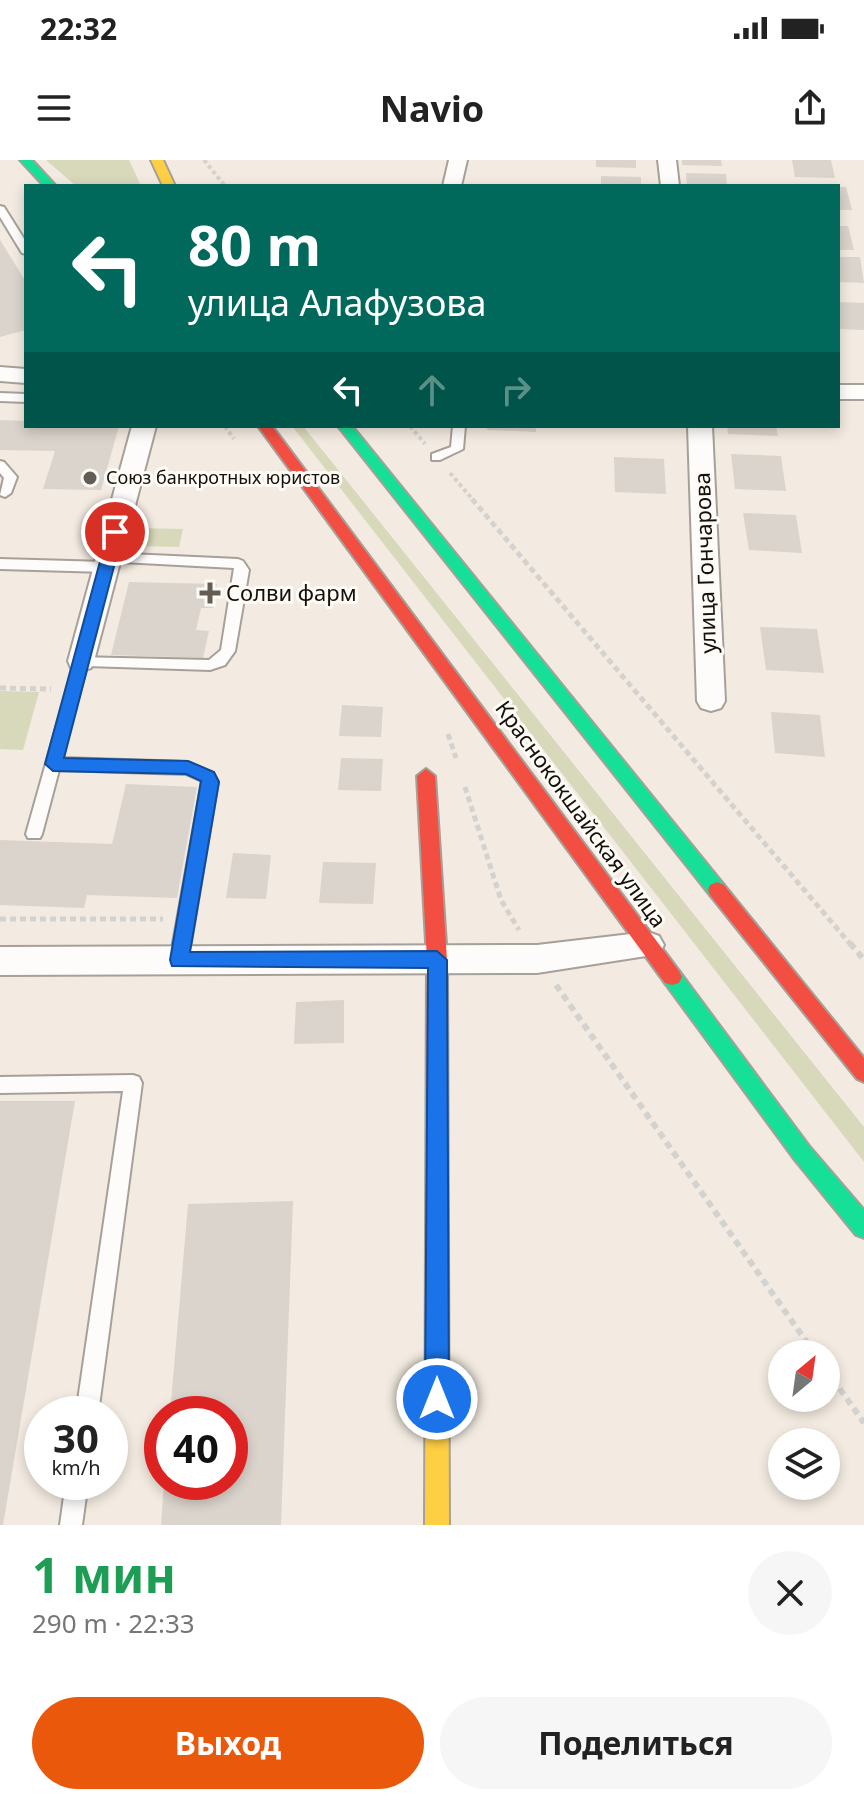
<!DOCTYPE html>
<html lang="ru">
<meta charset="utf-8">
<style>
:root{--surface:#fff;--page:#f6f6f6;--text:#222;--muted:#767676;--accent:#ea580c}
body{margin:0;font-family:"Noto Sans",sans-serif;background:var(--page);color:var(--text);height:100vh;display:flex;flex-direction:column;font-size:30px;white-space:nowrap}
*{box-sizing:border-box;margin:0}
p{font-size:26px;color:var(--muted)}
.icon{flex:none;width:44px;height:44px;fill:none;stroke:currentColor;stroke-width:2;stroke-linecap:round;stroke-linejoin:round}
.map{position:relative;height:1365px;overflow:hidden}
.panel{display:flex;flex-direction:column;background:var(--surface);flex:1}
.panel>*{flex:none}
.hud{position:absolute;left:24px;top:24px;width:816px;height:244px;border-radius:0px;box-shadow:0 4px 12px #0003;background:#00695c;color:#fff;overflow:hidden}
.needle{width:52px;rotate:29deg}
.tools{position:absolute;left:768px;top:1180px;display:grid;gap:16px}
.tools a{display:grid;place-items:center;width:72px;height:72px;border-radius:50%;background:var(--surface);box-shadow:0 4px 12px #0003;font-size:40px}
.speed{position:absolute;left:24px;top:1236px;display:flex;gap:16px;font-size:40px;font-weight:700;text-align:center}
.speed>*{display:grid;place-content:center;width:104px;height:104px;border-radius:50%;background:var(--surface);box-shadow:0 4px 12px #0003;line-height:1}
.speed small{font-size:20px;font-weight:400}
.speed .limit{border:12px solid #d22;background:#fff;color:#111}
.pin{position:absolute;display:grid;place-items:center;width:68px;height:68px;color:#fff;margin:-34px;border:4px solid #fff;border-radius:50%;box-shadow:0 2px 8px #0007}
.me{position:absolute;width:88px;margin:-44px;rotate:0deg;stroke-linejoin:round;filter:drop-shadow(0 0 6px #0008)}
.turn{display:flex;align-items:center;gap:28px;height:168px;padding:0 32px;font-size:36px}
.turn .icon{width:104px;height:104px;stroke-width:2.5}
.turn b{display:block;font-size:56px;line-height:68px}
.lanes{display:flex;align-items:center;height:76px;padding:0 32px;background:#0003;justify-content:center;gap:40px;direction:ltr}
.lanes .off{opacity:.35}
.round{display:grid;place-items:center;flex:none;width:84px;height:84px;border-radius:42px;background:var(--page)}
.overview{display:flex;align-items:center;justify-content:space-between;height:136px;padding:0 32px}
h1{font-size:48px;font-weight:700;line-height:60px;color:#1e9e55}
.button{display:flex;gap:16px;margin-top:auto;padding:16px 32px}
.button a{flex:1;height:92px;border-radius:48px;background:var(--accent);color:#fff;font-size:32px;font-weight:700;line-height:92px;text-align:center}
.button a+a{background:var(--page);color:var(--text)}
.status{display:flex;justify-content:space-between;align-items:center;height:56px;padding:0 40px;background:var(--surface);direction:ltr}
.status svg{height:22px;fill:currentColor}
header{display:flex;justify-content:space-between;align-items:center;height:104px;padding:0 32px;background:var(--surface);font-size:36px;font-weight:700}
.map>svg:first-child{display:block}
.green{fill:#d8d8bb}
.building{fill:#dbd4cd}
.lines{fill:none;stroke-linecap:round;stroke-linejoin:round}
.lane-casing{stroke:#a6a099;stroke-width:4}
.street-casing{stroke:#a6a099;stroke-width:4}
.fast-casing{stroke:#a6a099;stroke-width:4}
.slow-casing{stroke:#a6a099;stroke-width:4}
.jam-casing{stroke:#a6a099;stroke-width:4}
.path-far2{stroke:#d4d2cf;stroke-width:4;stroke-dasharray:4 3;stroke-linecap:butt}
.path-far1{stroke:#d4d2cf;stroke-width:5;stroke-dasharray:6 4;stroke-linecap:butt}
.path{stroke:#d4d2cf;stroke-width:6;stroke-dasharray:7 5;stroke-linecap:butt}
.lane{fill:#fdfcfa;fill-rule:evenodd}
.street{fill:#fdfcfa;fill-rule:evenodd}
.fast{fill:#16e098;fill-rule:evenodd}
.slow{fill:#ffcf43;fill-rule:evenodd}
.jam{fill:#f24e42;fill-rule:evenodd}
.route{fill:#1a73e8;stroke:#114b97;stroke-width:2}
.poi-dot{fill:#625d55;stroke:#fefbf7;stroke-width:3}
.labels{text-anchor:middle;stroke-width:6;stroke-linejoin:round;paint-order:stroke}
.far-poi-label{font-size:18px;fill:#14100a;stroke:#fefbf7;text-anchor:start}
.street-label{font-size:22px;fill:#14100a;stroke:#fefbf7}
.poi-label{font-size:22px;fill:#14100a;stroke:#fefbf7;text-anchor:start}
</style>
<div class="status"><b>22:32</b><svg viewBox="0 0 49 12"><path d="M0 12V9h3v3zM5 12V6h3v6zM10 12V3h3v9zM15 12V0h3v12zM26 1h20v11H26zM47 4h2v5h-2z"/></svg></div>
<header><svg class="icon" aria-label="menu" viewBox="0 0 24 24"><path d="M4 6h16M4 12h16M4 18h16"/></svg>Navio<svg class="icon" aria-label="share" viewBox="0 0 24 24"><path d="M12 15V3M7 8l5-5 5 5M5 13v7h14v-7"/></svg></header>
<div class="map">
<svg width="864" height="1365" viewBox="0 0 864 1365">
<rect width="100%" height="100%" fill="#f3ebe1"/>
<g class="green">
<path d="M46 0H129L141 26H76Z"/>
<path d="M292 266H303L864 967V1002Z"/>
<path d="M138 368 183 369 179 387 133 386Z"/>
<path d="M0 531 39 532 23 590 0 589Z"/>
</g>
<g class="building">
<path d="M596 0H636V8L596 7Z"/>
<path d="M682 0H721L722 6 682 5Z"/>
<path d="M792 0H831L835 18 795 17Z"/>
<path d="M686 13 726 14 727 26H687Z"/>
<path d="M601 16 641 17V26H601Z"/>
<path d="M838 27H846L852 50H838Z"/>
<path d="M838 66H848L854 90H838Z"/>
<path d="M0 80 26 122V170L0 177Z"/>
<path d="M838 97H860L864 123 838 122Z"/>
<path d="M838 142 864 143V170L838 169Z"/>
<path d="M0 260 26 261V266H119L101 330 43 329 55 291 0 290Z"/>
<path d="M487 266H536V272L487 270Z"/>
<path d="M727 266H776L778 276 728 274Z"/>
<path d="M731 294 781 296 786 331 735 329Z"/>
<path d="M614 297 664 299 666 334 615 332Z"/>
<path d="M743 353 796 355 802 393 749 390Z"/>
<path d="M129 422 217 424 213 448H201L196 470 209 471 203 498 111 495Z"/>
<path d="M760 467 817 469 824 513 766 510Z"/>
<path d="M342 545 383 547 381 577 339 576Z"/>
<path d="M771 552 820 555 825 597 775 593Z"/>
<path d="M341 598 383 599 381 631 338 630Z"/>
<path d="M126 624 197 627 177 738 87 735 84 748 0 745V680L112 684Z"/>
<path d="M233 693 271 695 266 739 226 738Z"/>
<path d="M323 702 376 703 373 744 319 743Z"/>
<path d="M344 840V883L294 884 296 842Z"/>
<path d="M0 941H75L3 1365H0Z"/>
<path d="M293 1041 281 1365H161L164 1322H230V1254H170L188 1044Z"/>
</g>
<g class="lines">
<g class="lane-casing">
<g id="lane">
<path d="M0 46 4 47 26 82V94L22 93 0 57Z"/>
<path d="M0 233 26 234V242L0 241Z"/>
<path d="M453 266H465L463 289 440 300H432V294L451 287Z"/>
<path d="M0 301 4 302 17 317 11 333 5 337 0 335 4 318 0 313Z"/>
<path d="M108 393 238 399 243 401 249 410 235 491 225 505 210 510 87 506 62 598 188 602 213 613 218 622 188 800 185 805 179 807 173 805 170 800 202 621 186 614 59 610 42 674 40 678H28L26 674 76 497 209 500 221 490 234 408 103 401V395Z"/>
<path d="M0 399 106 402 113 407 106 412 0 409Z"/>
<path d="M133 915 139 917 142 923 98 1254H76L123 931 0 933V917Z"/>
<path d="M66 1322H88L82 1365H60Z"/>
</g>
</g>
<g class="street-casing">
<g id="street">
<path d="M449 0H467L461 26H443Z"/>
<path d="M658 0H676L679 26H661Z"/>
<path d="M0 207 26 209V223L0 221Z"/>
<rect x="838" y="225" width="26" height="14"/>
<path d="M132 266H156L94 501 91 508 81 511 71 508 68 501Z"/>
<path d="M688 266H712L725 541 721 548 711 551 701 548 697 541Z"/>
<path d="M648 772 659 776 664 785 659 794 537 813 0 815V787L537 785Z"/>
</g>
</g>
<g class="fast-casing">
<g id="fast">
<path d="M20 0H32L56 26H44Z"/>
<path d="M338 266H352L724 725 726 730 724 735H710Z"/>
<path d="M672 809 679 811 809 986 864 1050V1078L856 1075 795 1000 665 823 662 817 665 811Z"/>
</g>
</g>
<g class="slow-casing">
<g id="slow">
<path d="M151 0H163L175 26H163Z"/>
<path d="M437 1060 445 1063 448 1071 449 1365H425L426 1071 429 1063Z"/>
</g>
</g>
<g class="jam-casing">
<g id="jam">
<path d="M258 266H272L679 811 682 817 679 823 672 825 665 823Z"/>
<path d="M426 609 435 616 447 800 448 1071 445 1079 437 1082 429 1079 426 1071 427 800 417 616Z"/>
<path d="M717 722 724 725 864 898V922L857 919 710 735 708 730 710 725Z"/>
</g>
</g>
<g class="path-far2">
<path d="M204 0 225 26"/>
<path d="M225 266 234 279"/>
<path d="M410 266 425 284"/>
<path d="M450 313 474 341"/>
</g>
<g class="path-far1">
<path d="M472 339 851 785"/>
<path d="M0 528 51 529"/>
<path d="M448 574 456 598"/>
<path d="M465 627 501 740 519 770"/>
<path d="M0 759H163"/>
</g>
<g class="path">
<path d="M850 783 864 800"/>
<path d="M556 825 815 1194"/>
<path d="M826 1209 864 1263"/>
</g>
<use href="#lane" class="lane"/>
<use href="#street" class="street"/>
<use href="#fast" class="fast"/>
<use href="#slow" class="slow"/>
<use href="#jam" class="jam"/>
</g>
<path class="route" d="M115 367 123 372 64 598 188 601 214 612 219 622 190 792 437 791 447 800 449 1239 445 1248 437 1251 429 1248 425 1239 428 808 172 806 170 800 201 621 186 614 53 611 45 604 108 372Z"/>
<g class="poi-dot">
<circle cx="90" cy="318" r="8"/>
<path d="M206 421h8v8h8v8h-8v8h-8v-8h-8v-8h8z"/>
</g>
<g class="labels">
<g class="far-poi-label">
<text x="106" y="324">Союз банкротных юристов</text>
</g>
<g class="street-label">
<text transform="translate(705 403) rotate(-92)" y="8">улица Гончарова</text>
<text transform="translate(581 654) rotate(54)" y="8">Краснококшайская улица</text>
</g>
<g class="poi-label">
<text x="226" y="441">Солви фарм</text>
</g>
</g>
</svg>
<div class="tools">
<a><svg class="needle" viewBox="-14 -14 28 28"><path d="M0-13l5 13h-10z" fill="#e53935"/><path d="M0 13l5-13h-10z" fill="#767676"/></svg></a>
<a><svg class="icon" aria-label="layers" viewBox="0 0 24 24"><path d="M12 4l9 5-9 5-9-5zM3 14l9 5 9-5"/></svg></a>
</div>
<div class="speed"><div>30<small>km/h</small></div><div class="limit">40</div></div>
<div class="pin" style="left:115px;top:372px;background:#d93025"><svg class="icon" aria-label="arrive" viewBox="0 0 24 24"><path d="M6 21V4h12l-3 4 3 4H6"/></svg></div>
<svg class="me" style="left:437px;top:1239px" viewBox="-20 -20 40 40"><circle r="17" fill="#1a73e8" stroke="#fff" stroke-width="3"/><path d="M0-11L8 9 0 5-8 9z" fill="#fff"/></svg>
<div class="hud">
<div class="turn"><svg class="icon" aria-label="left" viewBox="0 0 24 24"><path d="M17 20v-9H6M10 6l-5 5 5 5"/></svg><div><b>80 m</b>улица Алафузова</div></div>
<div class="lanes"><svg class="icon" aria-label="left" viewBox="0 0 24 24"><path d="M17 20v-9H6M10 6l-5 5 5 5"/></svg><svg class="icon off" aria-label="ahead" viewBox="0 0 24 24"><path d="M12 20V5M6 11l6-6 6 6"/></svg><svg class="icon off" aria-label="right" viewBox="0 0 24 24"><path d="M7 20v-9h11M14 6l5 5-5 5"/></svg></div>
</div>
</div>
<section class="panel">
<div class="overview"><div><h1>1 мин</h1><p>290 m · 22:33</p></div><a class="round"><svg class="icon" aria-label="close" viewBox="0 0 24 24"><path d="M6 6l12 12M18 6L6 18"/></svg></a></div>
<div class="button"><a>Выход</a><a>Поделиться</a></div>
</section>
